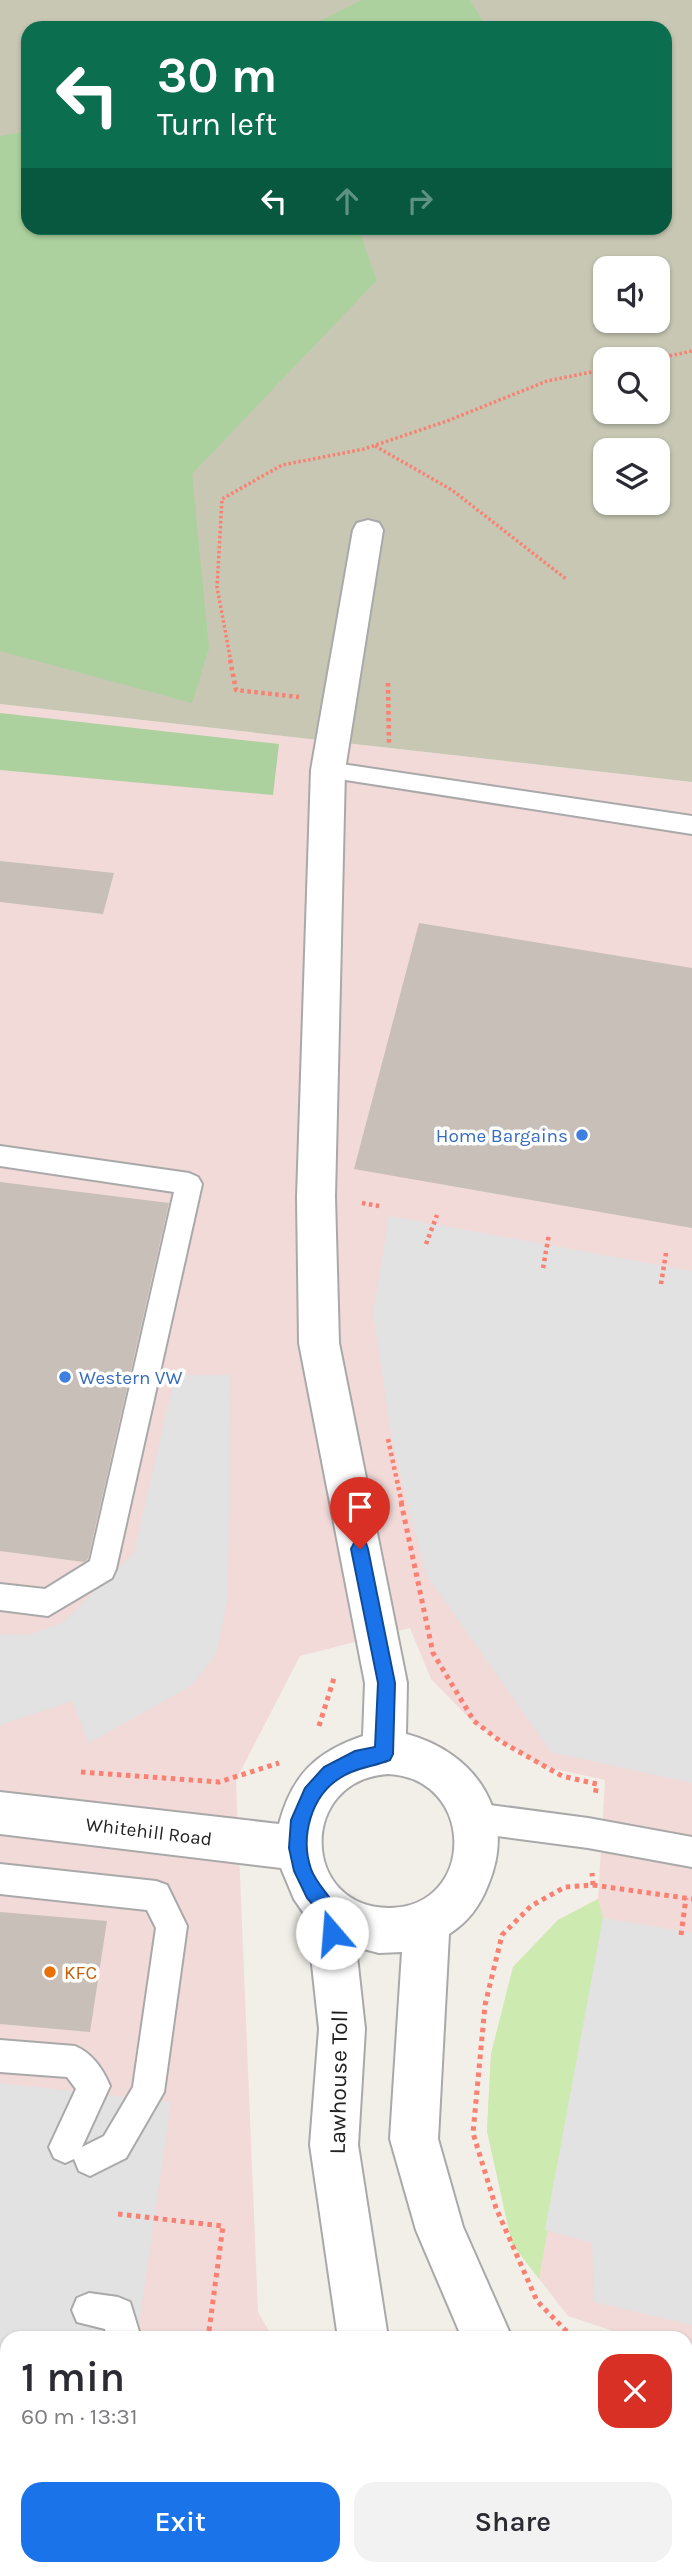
<!DOCTYPE html>
<meta charset="utf-8">
<style>
:root{--surface:#fff;--page:#f2f2f3;--text:#2b2b33;--muted:#7c7c81;--accent:#1a73e8}
body{margin:0;font-family:Karla,sans-serif;background:var(--page);color:var(--text);height:100vh;display:flex;flex-direction:column;font-size:26px;white-space:nowrap}
*{box-sizing:border-box;margin:0}
p{font-size:23px;color:var(--muted)}
.icon{flex:none;width:38px;height:38px;fill:none;stroke:currentColor;stroke-width:2;stroke-linecap:round;stroke-linejoin:round}
.map{position:relative;flex:1;overflow:hidden}
.panel{position:absolute;left:0px;top:2331px;width:693px;height:245px;display:flex;flex-direction:column;background:var(--surface);border-radius:21px 21px 0 0;box-shadow:0 2px 5px #0004}
.panel>*{flex:none}
.banner{position:absolute;left:21px;top:21px;width:651px;height:214px;border-radius:21px;box-shadow:0 2px 5px #0004;background:#0b6e4f;color:#fff;overflow:hidden}
.tools{position:absolute;left:593px;top:256px;display:grid;gap:14px}
.tools a{display:grid;place-items:center;width:77px;height:77px;border-radius:14px;background:var(--surface);box-shadow:0 2px 5px #0004;font-size:35px}
.pin{position:absolute;display:grid;place-items:center;width:60px;height:60px;color:#fff;margin:-72px -30px;border-radius:50% 50% 50% 0;rotate:-45deg;box-shadow:0 0 7px #0007}
.pin .icon{rotate:45deg}
.me{position:absolute;width:77px;margin:-38px;rotate:342deg;stroke-linejoin:round;filter:drop-shadow(0 0 5px #0008)}
.turn{display:flex;align-items:center;gap:24px;height:147px;padding:0 21px;font-size:32px}
.turn .icon{width:91px;height:91px;stroke-width:2.5}
.turn b{display:block;font-size:49px;line-height:60px}
.lanes{display:flex;align-items:center;height:66px;padding:0 21px;background:#0003;justify-content:center;gap:35px;direction:ltr}
.lanes .off{opacity:.35}
.round{display:grid;place-items:center;flex:none;width:74px;height:74px;border-radius:21px;background:var(--page)}
.headline{display:flex;align-items:center;justify-content:space-between;height:119px;padding:0 21px}
h1{font-size:42px;font-weight:600;line-height:52px}
.button{display:flex;gap:14px;margin-top:auto;padding:14px 21px}
.button a{flex:1;height:80px;border-radius:21px;background:var(--accent);color:#fff;font-size:28px;font-weight:600;line-height:80px;text-align:center}
.button a+a{background:var(--page);color:var(--text)}
.map>svg:first-child{display:block}
.commercial{fill:#f2dad9}
.construction{fill:#c7c7b4;fill-rule:evenodd}
.grass{fill:#cdebb0}
.forest{fill:#add19e}
.parking{fill:#e2e2e2}
.building{fill:#c7bfb8}
.lines{fill:none;stroke-linecap:round;stroke-linejoin:round}
.lane-casing{stroke:#a9a9a9;stroke-width:4}
.street-casing{stroke:#a9a9a9;stroke-width:4}
.primary-casing{stroke:#a06b00;stroke-width:4}
.path-far2{stroke:#fa8072;stroke-width:3.5;stroke-dasharray:2.5 2.5;stroke-linecap:butt}
.path-far1{stroke:#fa8072;stroke-width:4.5;stroke-dasharray:3.5 3.5;stroke-linecap:butt}
.path{stroke:#fa8072;stroke-width:5;stroke-dasharray:4.5 4.5;stroke-linecap:butt}
.lane{fill:#fff;fill-rule:evenodd}
.street{fill:#fff;fill-rule:evenodd}
.primary{fill:#fcd6a4;fill-rule:evenodd}
.route{fill:#1a73e8;stroke:#114b97;stroke-width:2}
.shop-dot{fill:#3f7fe0;stroke:#fff;stroke-width:2.5}
.food-dot{fill:#e8710a;stroke:#fff;stroke-width:2.5}
.labels{text-anchor:middle;stroke-width:7;stroke-linejoin:round;paint-order:stroke}
.shop-label{font-size:19px;fill:#366cbe;stroke:#fff;text-anchor:end}
.street-label{font-size:19px;fill:#222;stroke:#fff}
.food-label{font-size:19px;fill:#c56008;stroke:#fff;text-anchor:start}
.near-street-label{font-size:23px;fill:#222;stroke:#fff}
</style>
<div class="map">
<svg width="692" height="2576" viewBox="0 0 692 2576">
<rect width="100%" height="100%" fill="#f2efe9"/>
<path class="commercial" d="M0 704 692 782V2357L686 2355V2338H634L568 2316 512 2244 487 2131 491 2054 513 1967 558 1920 598 1899 605 1780 541 1766 474 1723 431 1679 410 1628 300 1656 236 1780 258 2312 273 2338H7V2569H297L294 2576H0Z"/>
<path class="construction" d="M0 0H692V782L0 704ZM28 28H665V228H28ZM606 268H658V320H606ZM606 359H658V411H606ZM606 450H658V502H606Z"/>
<path class="grass" d="M598 1899 603 1918 539 2279 512 2244 487 2131 491 2054 513 1967 558 1920Z"/>
<g class="forest">
<path d="M362 0H470L487 28H306Z"/>
<path d="M28 131V228H358L377 280 192 474 209 648 192 703 0 651V136Z"/>
<path d="M0 713 279 744 273 795 0 770Z"/>
</g>
<g class="parking">
<path d="M389 1216 692 1271V1783L551 1752 426 1574 393 1445 373 1313Z"/>
<path d="M175 1375H230L228 1597 216 1654 191 1686 88 1743 73 1701 0 1725V1634L27 1635 62 1623 134 1553Z"/>
<path d="M603 1918 692 1933V2325L594 2302 592 2243 545 2230Z"/>
<path d="M0 2083 171 2102 137 2338H7V2413L0 2412Z"/>
</g>
<g class="building">
<path d="M0 861 114 873 103 914 0 902Z"/>
<path d="M419 923 692 968V1228L354 1169Z"/>
<path d="M0 1182 169 1203 88 1559 84 1562 0 1551Z"/>
<path d="M0 1912 107 1921 90 2032 0 2024Z"/>
</g>
<g class="lines">
<g class="lane-casing">
<g id="lane">
<path d="M328 762 692 816V834L320 776 317 770 320 764Z"/>
<path d="M0 1146 189 1173 198 1177 202 1184 116 1569 112 1578 48 1616 0 1610V1584L45 1589 90 1561 174 1192 0 1166Z"/>
<path d="M475 1803 588 1818 692 1837V1867L588 1848 475 1833 464 1828 460 1818 464 1808Z"/>
<path d="M0 1864 156 1881 167 1885 187 1926 164 2092 126 2158 90 2176 79 2171 74 2159 65 2163 54 2158 49 2147 76 2089 67 2077 0 2072V2040L75 2046C92 2053 103 2069 110 2086L82 2147 104 2136 133 2087 156 1928 147 1910 0 1894Z"/>
<path d="M89 2293 118 2297 130 2302 141 2338H107L105 2329 77 2322 72 2310 77 2298Z"/>
<path d="M75 2569H116L113 2576H72Z"/>
<path d="M318 2569H356L353 2576H315Z"/>
</g>
</g>
<g class="street-casing">
<g id="street">
<path d="M368 520 379 523 383 530 345 770 335 1197 339 1343 407 1683 406 1734C476 1752 518 1815 488 1885 480 1906 468 1922 449 1934L438 2139 463 2227 512 2338H462L416 2230 390 2139 402 1952 379 1953 356 1947 365 2029 358 2145 388 2338H338L310 2145 319 2029 307 1918 294 1899 281 1868 0 1834V1792L279 1824C292 1775 316 1752 363 1736L365 1683 299 1343 297 1197 311 770 353 530 357 523ZM388 1774C476 1778 476 1906 391 1908 301 1910 297 1780 388 1774Z"/>
<path d="M686 2450 692 2452V2503L686 2501Z"/>
<path d="M480 2569H535L538 2576H483Z"/>
</g>
</g>
<g class="primary-casing">
<path id="primary" d="M692 2520V2575L682 2576 667 2569H686V2523Z"/>
</g>
<g class="path-far2">
<path d="M655 359 692 351"/>
<path d="M375 446 452 490 566 579"/>
<path d="M231 662 217 587 222 499 282 465 364 449 447 421 547 381 606 369"/>
</g>
<g class="path-far1">
<path d="M230 660 236 690 299 697"/>
<path d="M388 683 389 745"/>
<path d="M362 1203 379 1206"/>
<path d="M426 1244 437 1215"/>
<path d="M543 1268 549 1234"/>
<path d="M661 1284 666 1253"/>
<path d="M388 1439 402 1504"/>
</g>
<g class="path">
<path d="M401 1502 433 1653 474 1721 500 1741 562 1776 597 1784 595 1795"/>
<path d="M319 1726 334 1678"/>
<path d="M81 1772 219 1782 279 1763"/>
<path d="M593 1885 692 1899"/>
<path d="M681 1935 686 1898"/>
<path d="M118 2214 223 2226 208 2338"/>
<path d="M573 2338 537 2301 496 2208 473 2133 485 2005 502 1935 531 1906 565 1887 593 1885 592 1873"/>
<path d="M686 2399 692 2400"/>
<path d="M175 2576 176 2569"/>
<path d="M571 2576 575 2569"/>
</g>
<use href="#lane" class="lane"/>
<use href="#street" class="street"/>
<use href="#primary" class="primary"/>
</g>
<path class="route" d="M360 1541 366 1543 368 1549 395 1683 393 1754 390 1760C373 1767 356 1767 340 1778 311 1796 300 1837 311 1869 320 1894 351 1909 339 1940L332 1942 325 1940 320 1913 307 1898 294 1871 289 1848 291 1820 305 1788 324 1767 355 1751 375 1747 378 1683 351 1549 354 1543Z"/>
<g class="shop-dot">
<circle cx="582" cy="1135" r="7"/>
<circle cx="65" cy="1377" r="7"/>
</g>
<circle class="food-dot" cx="50" cy="1972" r="7"/>
<g class="labels">
<g class="shop-label">
<text x="568" y="1142">Home Bargains</text>
<text x="79" y="1384" text-anchor="start">Western VW</text>
</g>
<g class="street-label">
<text transform="translate(149 1831) rotate(7)" y="7">Whitehill Road</text>
</g>
<g class="food-label">
<text x="64" y="1979">KFC</text>
</g>
<g class="near-street-label">
<text transform="translate(338 2082) rotate(-89)" y="8">Lawhouse Toll</text>
</g>
</g>
</svg>
<div class="tools">
<a><svg class="icon" aria-label="sound" viewBox="0 0 24 24"><path d="M4 9h4l5-4v14l-5-4H4zM17 9q2 3 0 6"/></svg></a>
<a><svg class="icon" aria-label="search" viewBox="0 0 24 24"><circle cx="10" cy="10" r="6"/><path d="M15 15l6 6"/></svg></a>
<a><svg class="icon" aria-label="layers" viewBox="0 0 24 24"><path d="M12 4l9 5-9 5-9-5zM3 14l9 5 9-5"/></svg></a>
</div>
<div class="pin" style="left:360px;top:1549px;background:#d93025"><svg class="icon" aria-label="arrive" viewBox="0 0 24 24"><path d="M6 21V4h12l-3 4 3 4H6"/></svg></div>
<svg class="me" style="left:332px;top:1933px" viewBox="-20 -20 40 40"><circle r="19" fill="#fff"/><path d="M0-13L10 11 0 6-10 11z" fill="#1a73e8"/></svg>
<div class="banner">
<div class="turn"><svg class="icon" aria-label="left" viewBox="0 0 24 24"><path d="M17 20v-9H6M10 6l-5 5 5 5"/></svg><div><b>30 m</b>Turn left</div></div>
<div class="lanes"><svg class="icon" aria-label="left" viewBox="0 0 24 24"><path d="M17 20v-9H6M10 6l-5 5 5 5"/></svg><svg class="icon off" aria-label="ahead" viewBox="0 0 24 24"><path d="M12 20V5M6 11l6-6 6 6"/></svg><svg class="icon off" aria-label="right" viewBox="0 0 24 24"><path d="M7 20v-9h11M14 6l5 5-5 5"/></svg></div>
</div>
<section class="panel">
<div class="headline"><div><h1>1 min</h1><p>60 m · 13:31</p></div><a class="round" style="background:#d93025;color:#fff"><svg class="icon" aria-label="close" viewBox="0 0 24 24"><path d="M6 6l12 12M18 6L6 18"/></svg></a></div>
<div class="button"><a>Exit</a><a>Share</a></div>
</section>
</div>
